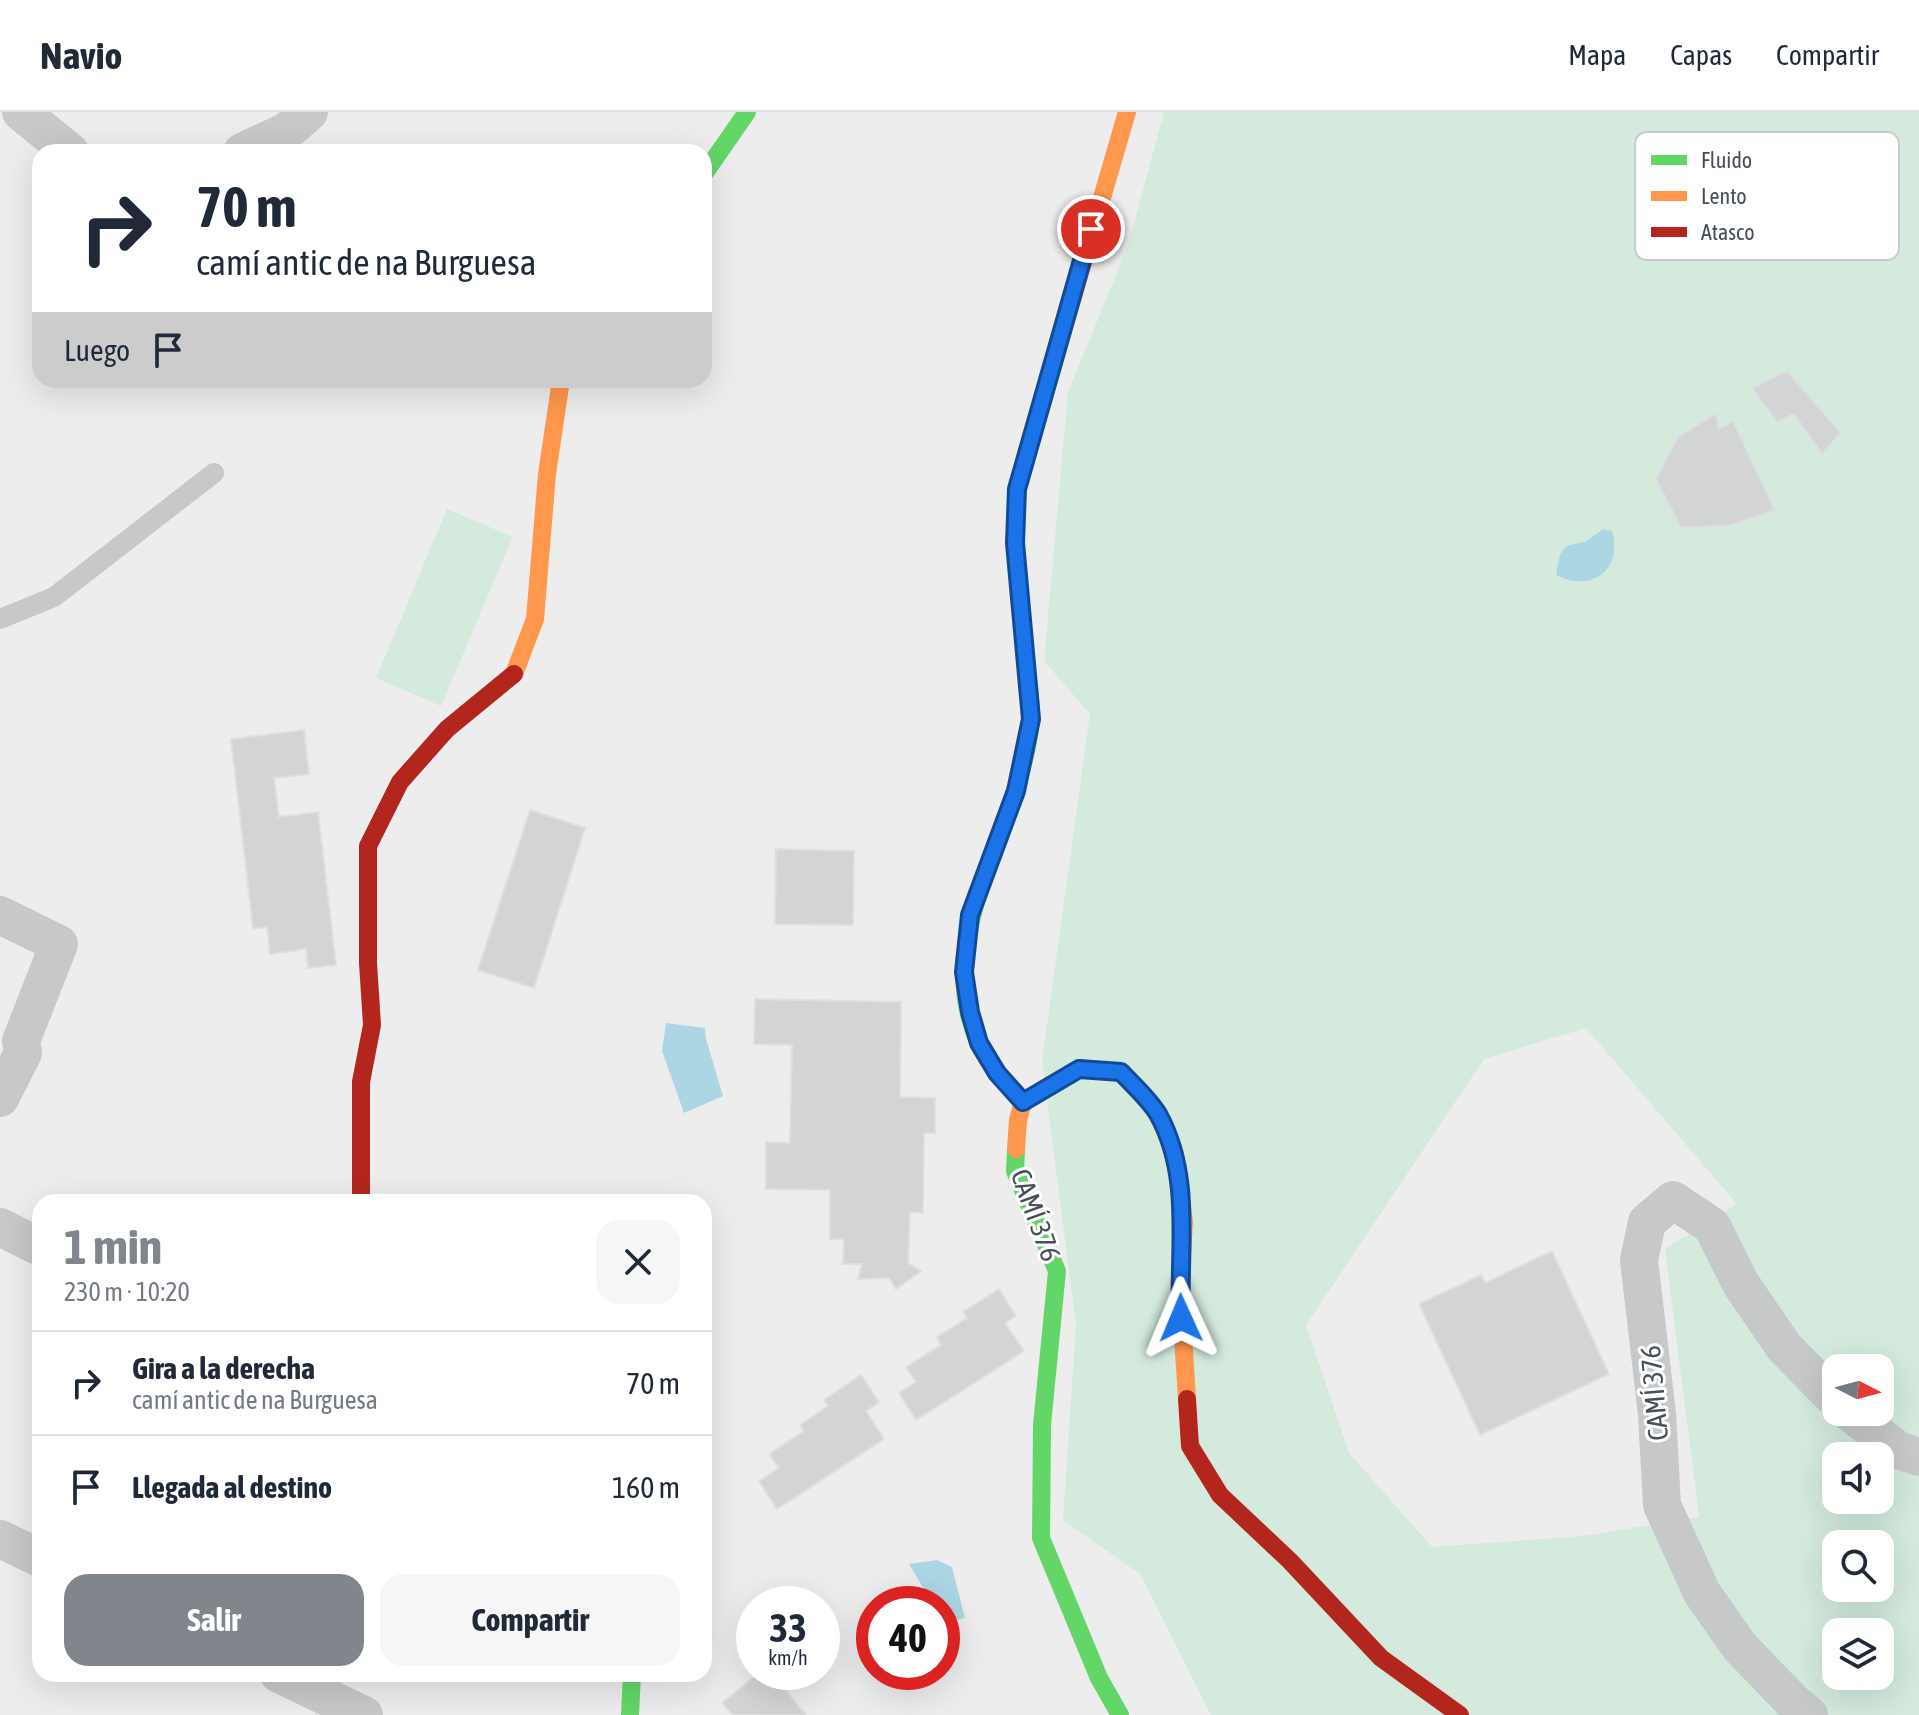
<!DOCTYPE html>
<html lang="es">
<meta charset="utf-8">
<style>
:root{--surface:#fff;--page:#f6f6f7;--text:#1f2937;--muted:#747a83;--line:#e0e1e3;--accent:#80868c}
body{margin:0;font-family:"Asap Condensed",sans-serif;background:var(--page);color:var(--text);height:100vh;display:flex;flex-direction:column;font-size:30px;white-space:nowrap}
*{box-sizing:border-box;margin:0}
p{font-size:26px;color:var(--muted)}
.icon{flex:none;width:44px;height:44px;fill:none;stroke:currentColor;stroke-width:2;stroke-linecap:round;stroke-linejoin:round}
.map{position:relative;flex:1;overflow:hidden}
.sheet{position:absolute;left:32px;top:1082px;width:680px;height:488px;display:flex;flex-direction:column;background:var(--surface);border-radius:24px;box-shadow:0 8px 32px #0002}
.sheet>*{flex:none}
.banner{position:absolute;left:32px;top:32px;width:680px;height:244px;border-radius:24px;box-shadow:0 8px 32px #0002;background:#fff;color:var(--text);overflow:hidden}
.needle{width:52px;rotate:96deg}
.buttons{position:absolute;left:1822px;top:1242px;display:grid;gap:16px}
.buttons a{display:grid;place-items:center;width:72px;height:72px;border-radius:16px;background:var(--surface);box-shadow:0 8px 32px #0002;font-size:40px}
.speed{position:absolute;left:736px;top:1474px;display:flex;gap:16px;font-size:40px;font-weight:700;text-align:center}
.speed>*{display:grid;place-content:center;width:104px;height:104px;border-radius:50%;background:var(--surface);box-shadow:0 8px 32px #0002;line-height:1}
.speed small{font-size:20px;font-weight:400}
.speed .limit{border:12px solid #d22;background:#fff;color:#111}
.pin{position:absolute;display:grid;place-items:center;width:68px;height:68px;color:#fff;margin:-34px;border:4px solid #fff;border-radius:50%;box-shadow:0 2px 8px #0007}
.me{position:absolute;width:88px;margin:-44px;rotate:359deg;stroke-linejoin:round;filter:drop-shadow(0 0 6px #0008)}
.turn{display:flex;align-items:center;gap:28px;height:168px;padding:0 32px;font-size:36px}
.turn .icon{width:104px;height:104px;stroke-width:2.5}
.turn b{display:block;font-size:56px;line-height:68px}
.then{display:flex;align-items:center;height:76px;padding:0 32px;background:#0003;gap:16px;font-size:30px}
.round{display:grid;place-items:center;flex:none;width:84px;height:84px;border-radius:24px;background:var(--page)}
.summary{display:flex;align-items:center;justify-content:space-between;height:136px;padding:0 32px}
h1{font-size:48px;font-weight:700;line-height:60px;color:var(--accent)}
.button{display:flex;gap:16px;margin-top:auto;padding:16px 32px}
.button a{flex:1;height:92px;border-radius:24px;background:var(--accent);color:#fff;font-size:32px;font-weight:700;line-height:92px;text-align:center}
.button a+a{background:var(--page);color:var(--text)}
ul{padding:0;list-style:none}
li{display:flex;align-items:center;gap:24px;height:104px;padding:0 32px;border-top:2px solid var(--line)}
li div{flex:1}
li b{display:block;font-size:30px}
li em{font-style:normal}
header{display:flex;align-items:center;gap:48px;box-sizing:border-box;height:112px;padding:0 40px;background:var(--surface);border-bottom:2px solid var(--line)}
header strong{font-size:38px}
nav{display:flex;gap:44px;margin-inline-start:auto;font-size:28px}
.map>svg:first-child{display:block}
.green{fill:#d3eadd;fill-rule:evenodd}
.water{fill:#acd6e4}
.building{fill:#d3d4d6;stroke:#dedfe0;stroke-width:2}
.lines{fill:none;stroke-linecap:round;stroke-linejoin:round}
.lane{stroke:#c7c8ca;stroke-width:20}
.street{stroke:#c7c8ca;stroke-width:38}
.fast{stroke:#63d668;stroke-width:18}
.slow{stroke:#ff974d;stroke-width:18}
.jam{stroke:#b3261e;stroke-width:18}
.route-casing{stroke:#114b97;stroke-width:20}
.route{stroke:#1a73e8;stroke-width:14}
.labels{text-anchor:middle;stroke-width:6;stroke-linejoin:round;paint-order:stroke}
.street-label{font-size:28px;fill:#464e57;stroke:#fff}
.key{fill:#fff;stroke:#c8cacd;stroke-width:2}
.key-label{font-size:22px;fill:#464e57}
</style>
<header>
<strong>Navio</strong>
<nav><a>Mapa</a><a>Capas</a><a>Compartir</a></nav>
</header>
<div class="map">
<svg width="1919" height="1603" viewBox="0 0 1919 1603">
<rect width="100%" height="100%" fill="#ededed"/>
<g class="green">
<path d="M1164 0H1919V1603H1211L1140 1462 1063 1408 1076 1213 1042 949 1090 602 1044 549 1068 280 1128 134ZM1586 916 1737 1092 1665 1137 1699 1405 1584 1424 1432 1435 1349 1341 1306 1213 1484 947ZM1836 1256H1880V1300H1836ZM1836 1344H1880V1388H1836ZM1836 1432H1880V1476H1836ZM1836 1520H1880V1564H1836Z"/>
<path d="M447 397 513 425 441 594 376 566Z"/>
</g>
<g class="water">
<path d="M1603 417 1612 419C1623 459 1591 481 1556 463L1560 442 1567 434 1587 429Z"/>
<path d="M666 911 705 916 706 927 723 984 684 1001 662 939Z"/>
<path d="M937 1448 952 1455 965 1506 952 1509 942 1503V1492H933L909 1452Z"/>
</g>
<g class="building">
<path d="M1787 259 1841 321 1822 342 1794 302 1777 310 1752 276Z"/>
<path d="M1716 301 1719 317 1733 309 1775 398 1732 413 1681 416 1656 367 1677 326Z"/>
<path d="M304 618 309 662 274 666 279 705 318 700 336 853 308 856 306 837 270 842 267 815 253 817 231 627Z"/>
<path d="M530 698 585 716 534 876 478 858Z"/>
<path d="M776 737 854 739 853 813 775 812Z"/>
<path d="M755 887 901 890 900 985 935 986V1021H924L923 1101 910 1100 908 1151 921 1159 896 1177 889 1166 858 1167 862 1152H843L844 1127H830V1078L766 1077V1030L790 1031 792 933 754 932Z"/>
<path d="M1552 1139 1609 1262 1480 1323 1419 1192 1481 1163 1485 1171Z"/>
<path d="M999 1177 1016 1204 1005 1211 1024 1239 916 1308 899 1281 916 1270 906 1255 941 1233 937 1225 967 1206 963 1200Z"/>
<path d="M861 1263 879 1290 866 1299 884 1327 777 1397 759 1369 779 1356 769 1342 804 1319 800 1313 828 1294 824 1288Z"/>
<path d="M760 1560H771L806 1603H733L722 1591Z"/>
</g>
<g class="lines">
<path class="lane" d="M0 507 54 485 214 361"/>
<g class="street">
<path d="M21 0 70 40"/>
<path d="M242 40 287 19 309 0"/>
<path d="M0 803 59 832 21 929 23 941 0 986"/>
<path d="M0 1115 40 1135"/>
<path d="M1849 1300 1898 1338 1919 1345"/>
<path d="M0 1427 40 1446"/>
<path d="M279 1562 364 1603"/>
<path d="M1809 1603 1793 1590 1740 1535 1702 1481 1662 1393 1657 1302 1639 1148 1647 1110 1673 1088 1712 1114 1741 1172 1784 1235 1836 1288"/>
</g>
<g class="fast">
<path d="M704 62 747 0"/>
<path d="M1015 432C1019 473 1022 513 1026 554 1028 571 1032 591 1031 608 1021 717 929 821 979 932 990 954 1007 972 1023 990"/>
<path d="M1016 1037 1015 1059 1057 1159 1042 1313 1041 1426 1099 1566 1120 1603"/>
<path d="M630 1603 632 1562"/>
</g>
<g class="slow">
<path d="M1015 432 1017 377 1127 0"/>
<path d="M514 562 535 507 547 362 561 268"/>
<path d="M1016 1037 1018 1008 1023 990 1079 957 1121 960 1157 1000 1175 1042 1184 1110 1180 1177 1187 1287"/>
</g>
<g class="jam">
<path d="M361 1090V970L372 913 368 851V734L400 670 447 617 514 562"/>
<path d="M1187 1287 1190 1334 1220 1383 1290 1449 1381 1546 1460 1603"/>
</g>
</g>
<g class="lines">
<g class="route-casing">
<path id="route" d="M1091 117 1017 377 1015 431 1031 607 1016 679 970 803 964 860 970 900 979 931 997 961 1023 990 1079 957 1121 960C1133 973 1149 987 1158 1002 1193 1065 1178 1138 1181 1206"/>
</g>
<use href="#route" class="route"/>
</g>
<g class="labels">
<g class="street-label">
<text transform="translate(1036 1103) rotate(70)" y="10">CAMÍ 376</text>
<text transform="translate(1654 1281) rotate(-95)" y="10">CAMÍ 376</text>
</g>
</g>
<rect x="1635" y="20" width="264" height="128" rx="12" class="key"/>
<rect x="1651" y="43" width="36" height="10" fill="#63d668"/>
<rect x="1651" y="79" width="36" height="10" fill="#ff974d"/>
<rect x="1651" y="115" width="36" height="10" fill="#b3261e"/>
<g class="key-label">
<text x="1701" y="56">Fluido</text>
<text x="1701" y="92">Lento</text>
<text x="1701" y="128">Atasco</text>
</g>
</svg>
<div class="buttons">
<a><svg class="needle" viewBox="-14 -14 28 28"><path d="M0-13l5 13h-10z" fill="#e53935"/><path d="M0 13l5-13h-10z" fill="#747a83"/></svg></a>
<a><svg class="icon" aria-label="sound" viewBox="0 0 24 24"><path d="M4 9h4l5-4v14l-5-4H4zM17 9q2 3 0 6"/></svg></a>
<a><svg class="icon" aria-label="search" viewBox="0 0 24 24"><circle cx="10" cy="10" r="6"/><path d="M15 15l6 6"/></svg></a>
<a><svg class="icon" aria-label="layers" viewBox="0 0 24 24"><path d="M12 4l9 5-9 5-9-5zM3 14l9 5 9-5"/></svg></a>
</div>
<div class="speed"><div>33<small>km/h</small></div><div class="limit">40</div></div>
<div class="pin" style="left:1091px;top:117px;background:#d93025"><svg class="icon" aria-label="arrive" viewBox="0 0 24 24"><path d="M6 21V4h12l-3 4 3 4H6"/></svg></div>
<svg class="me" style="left:1181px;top:1206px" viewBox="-20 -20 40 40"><path d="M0-17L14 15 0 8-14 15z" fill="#1a73e8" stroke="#fff" stroke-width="4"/></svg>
<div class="banner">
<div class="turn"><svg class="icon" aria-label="right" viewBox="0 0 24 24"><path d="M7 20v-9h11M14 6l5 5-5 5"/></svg><div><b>70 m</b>camí antic de na Burguesa</div></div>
<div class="then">Luego<svg class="icon" aria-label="arrive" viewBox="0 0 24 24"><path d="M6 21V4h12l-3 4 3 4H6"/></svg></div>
</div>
<section class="sheet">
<div class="summary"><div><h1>1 min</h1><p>230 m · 10:20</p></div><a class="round"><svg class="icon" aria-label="close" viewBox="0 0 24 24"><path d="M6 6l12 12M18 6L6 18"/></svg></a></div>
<ul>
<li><svg class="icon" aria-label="right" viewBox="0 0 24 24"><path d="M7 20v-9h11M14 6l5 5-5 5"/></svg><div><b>Gira a la derecha</b><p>camí antic de na Burguesa</p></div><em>70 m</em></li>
<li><svg class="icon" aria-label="arrive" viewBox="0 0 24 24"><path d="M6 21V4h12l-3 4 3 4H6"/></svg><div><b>Llegada al destino</b></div><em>160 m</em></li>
</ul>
<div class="button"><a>Salir</a><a>Compartir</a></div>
</section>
</div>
